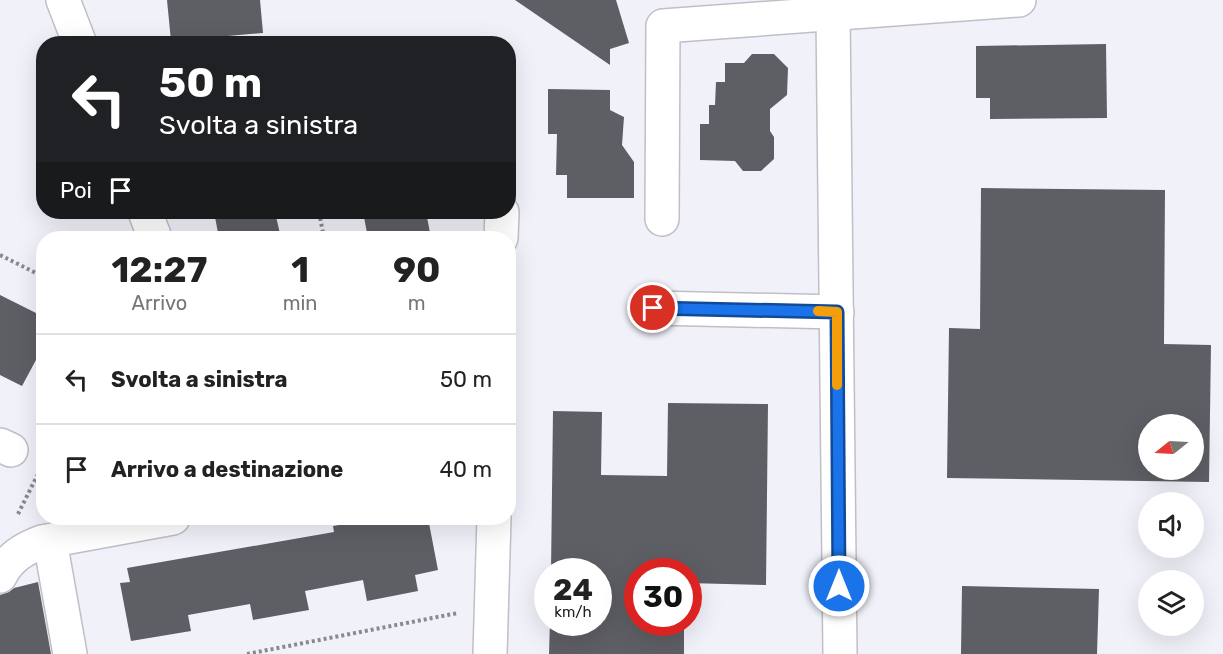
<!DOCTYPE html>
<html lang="it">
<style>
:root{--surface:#fff;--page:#f6f6f6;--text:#222;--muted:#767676;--line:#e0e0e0}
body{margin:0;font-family:Rubik,sans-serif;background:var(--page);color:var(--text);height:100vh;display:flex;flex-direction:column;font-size:22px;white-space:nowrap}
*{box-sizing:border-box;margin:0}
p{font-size:20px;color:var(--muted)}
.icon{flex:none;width:33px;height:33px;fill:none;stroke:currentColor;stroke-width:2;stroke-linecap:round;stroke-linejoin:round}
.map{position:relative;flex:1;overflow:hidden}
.side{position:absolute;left:36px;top:231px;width:480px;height:294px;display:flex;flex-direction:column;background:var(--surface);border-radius:24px;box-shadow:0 6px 24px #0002}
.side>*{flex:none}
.guide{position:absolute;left:36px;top:36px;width:480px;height:183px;border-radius:24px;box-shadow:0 6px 24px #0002;background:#202124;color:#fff;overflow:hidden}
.needle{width:39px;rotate:252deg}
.controls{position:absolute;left:1138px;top:414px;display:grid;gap:12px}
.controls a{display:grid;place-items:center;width:66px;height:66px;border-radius:50%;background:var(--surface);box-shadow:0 6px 24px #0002;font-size:30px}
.speed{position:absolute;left:534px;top:558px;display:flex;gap:12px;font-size:30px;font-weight:700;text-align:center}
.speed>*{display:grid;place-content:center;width:78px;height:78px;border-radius:50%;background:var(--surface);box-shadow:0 6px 24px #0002;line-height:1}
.speed small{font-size:15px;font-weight:400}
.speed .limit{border:9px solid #d22;background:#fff;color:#111}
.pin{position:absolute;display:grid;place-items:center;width:51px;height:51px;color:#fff;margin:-26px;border:3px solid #fff;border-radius:50%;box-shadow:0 2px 6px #0007}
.me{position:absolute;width:66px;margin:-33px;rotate:0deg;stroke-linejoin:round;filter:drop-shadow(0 0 4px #0008)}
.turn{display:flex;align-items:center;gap:21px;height:126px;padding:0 24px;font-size:27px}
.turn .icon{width:78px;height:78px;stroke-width:2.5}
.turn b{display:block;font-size:42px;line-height:51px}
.then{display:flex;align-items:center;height:57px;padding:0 24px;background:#0003;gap:12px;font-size:22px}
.eta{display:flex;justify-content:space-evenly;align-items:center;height:102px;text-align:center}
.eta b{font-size:36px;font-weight:700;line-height:42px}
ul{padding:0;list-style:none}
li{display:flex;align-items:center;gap:18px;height:90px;padding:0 24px;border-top:2px solid var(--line)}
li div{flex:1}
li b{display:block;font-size:22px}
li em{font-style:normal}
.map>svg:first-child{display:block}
.building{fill:#5e5e65;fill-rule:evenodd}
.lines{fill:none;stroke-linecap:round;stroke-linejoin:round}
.minor-casing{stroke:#c0bfc8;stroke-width:36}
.path{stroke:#89898f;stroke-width:4;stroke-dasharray:3 3;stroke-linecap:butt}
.minor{stroke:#fff;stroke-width:33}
.route-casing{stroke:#114b97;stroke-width:15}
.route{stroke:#1a73e8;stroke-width:10}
.slow{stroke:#f59e0b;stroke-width:10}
</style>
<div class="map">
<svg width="1223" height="654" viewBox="0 0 1223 654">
<rect width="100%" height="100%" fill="#f1f1fa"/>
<g class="building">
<path d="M167 0H260L263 33 171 41Z"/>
<path d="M515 0H616L629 43 610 49V65Z"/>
<path d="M1106 44 1107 118 990 119V98H976V46Z"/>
<path d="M752 54H774L788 68 787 95 770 109V131L774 137V159L761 171H743L735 161 700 160V124H709V105H715L716 82H725V63H744Z"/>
<path d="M548 89 610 90V110L624 117 622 145 634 162V198H567V175H556L557 134H548Z"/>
<path d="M981 188 1165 190 1164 344 1211 345 1209 482 947 478 949 328 980 329ZM1149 424H1194V470H1149Z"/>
<path d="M214 212H275L281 238H219Z"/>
<path d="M363 212H426L431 238H368Z"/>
<path d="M0 295 44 317V345L22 386 0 375Z"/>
<path d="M668 403 768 404 766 585 688 583V572H638V622H684V654H549L550 622H598V572H551L553 411 602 412 601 475 667 476Z"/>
<path d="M380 518H428L438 570 415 575 418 591 367 601 363 580 305 591 309 610 253 620 250 604 188 615 191 631 131 641 120 583 130 582 127 568 334 532 333 526Z"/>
<path d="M38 582 51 654H0V595L9 592 14 588Z"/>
<path d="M962 586 1099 589 1097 654H961Z"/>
</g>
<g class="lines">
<g class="minor-casing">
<g id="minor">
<path d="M63 0 80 44"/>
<path d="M833 14 840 654"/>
<path d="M145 212 155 238"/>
<path d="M662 219 663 26 1019 0"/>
<path d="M501 238 502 212"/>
<path d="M653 308 837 312"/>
<path d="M0 445 11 450"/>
<path d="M50 541 70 654"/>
<path d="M0 576C9 558 23 549 42 542L173 518"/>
<path d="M490 654 494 518"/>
</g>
</g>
<g class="path">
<path d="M319 212 324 238"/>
<path d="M0 255 44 277"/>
<path d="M18 514 39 472"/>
<path d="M247 654 458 613"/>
</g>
<use href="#minor" class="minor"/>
</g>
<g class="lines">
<g class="route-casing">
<path id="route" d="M653 308 837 312 839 586"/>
</g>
<use href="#route" class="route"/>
<path class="slow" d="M818 311 837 312V385"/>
</g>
</svg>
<div class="controls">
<a><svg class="needle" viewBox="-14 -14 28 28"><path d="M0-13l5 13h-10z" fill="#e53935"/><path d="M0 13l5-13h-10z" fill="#767676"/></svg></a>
<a><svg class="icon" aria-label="sound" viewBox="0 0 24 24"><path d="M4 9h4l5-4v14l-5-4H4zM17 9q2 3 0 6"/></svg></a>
<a><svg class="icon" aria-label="layers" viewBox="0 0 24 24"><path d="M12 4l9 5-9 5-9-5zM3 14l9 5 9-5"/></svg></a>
</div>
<div class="speed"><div>24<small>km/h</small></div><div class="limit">30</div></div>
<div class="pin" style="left:653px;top:308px;background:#d93025"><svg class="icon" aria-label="arrive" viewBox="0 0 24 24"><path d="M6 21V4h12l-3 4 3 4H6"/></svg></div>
<svg class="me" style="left:839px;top:586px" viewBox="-20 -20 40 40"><circle r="17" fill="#1a73e8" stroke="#fff" stroke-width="3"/><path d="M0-11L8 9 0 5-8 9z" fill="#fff"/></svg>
<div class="guide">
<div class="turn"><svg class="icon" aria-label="left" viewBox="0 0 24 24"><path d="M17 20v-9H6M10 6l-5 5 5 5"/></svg><div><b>50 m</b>Svolta a sinistra</div></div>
<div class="then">Poi<svg class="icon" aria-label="arrive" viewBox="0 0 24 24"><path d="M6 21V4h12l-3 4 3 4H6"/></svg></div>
</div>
<section class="side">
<div class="eta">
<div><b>12:27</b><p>Arrivo</p></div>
<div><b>1</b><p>min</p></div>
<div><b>90</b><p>m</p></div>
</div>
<ul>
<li><svg class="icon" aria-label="left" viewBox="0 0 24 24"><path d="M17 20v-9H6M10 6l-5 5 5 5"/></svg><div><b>Svolta a sinistra</b></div><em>50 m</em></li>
<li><svg class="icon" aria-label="arrive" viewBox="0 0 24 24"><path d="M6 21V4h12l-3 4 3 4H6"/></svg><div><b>Arrivo a destinazione</b></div><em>40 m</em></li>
</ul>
</section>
</div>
